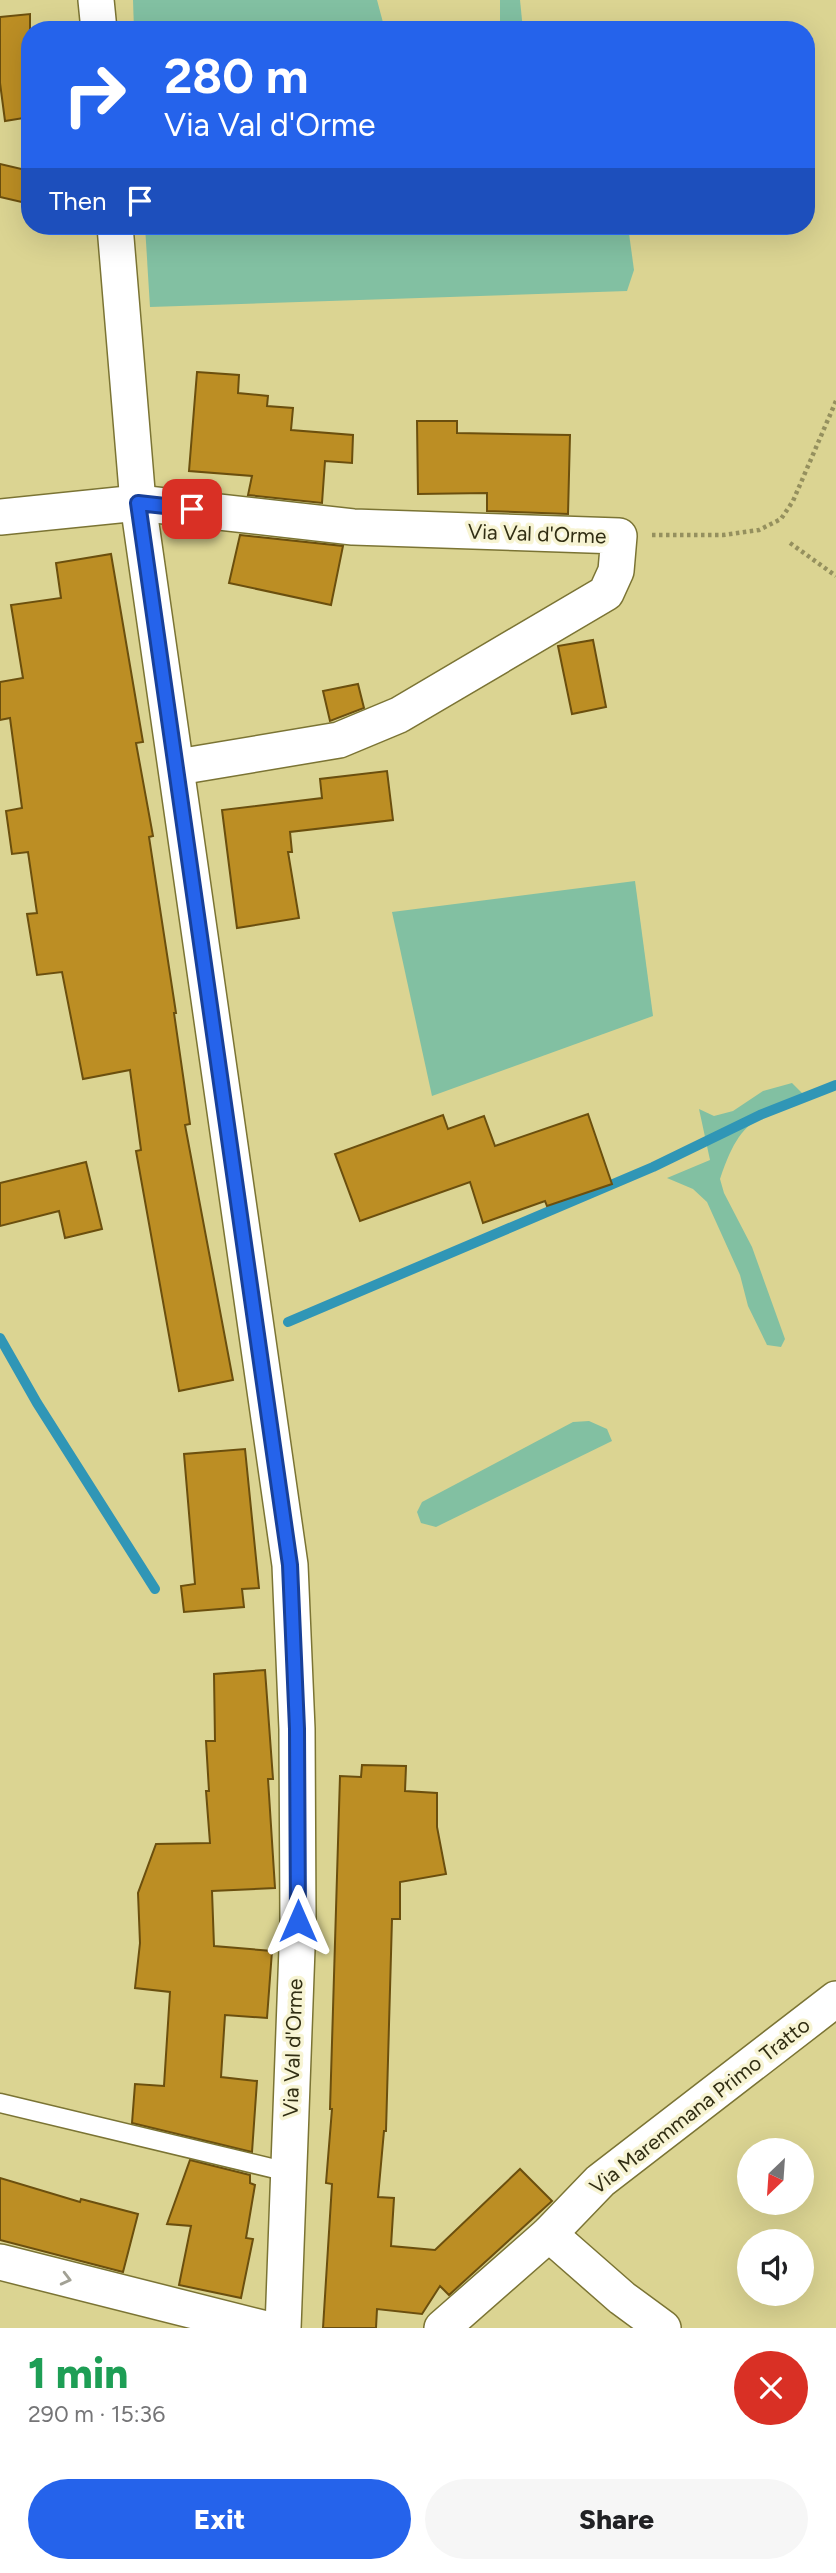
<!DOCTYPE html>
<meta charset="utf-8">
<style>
:root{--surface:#fff;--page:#f6f6f6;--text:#202124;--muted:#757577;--accent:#2563eb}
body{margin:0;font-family:Figtree,sans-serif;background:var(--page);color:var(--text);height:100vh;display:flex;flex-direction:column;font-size:26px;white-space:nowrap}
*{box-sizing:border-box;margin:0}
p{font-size:23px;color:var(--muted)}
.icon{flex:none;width:38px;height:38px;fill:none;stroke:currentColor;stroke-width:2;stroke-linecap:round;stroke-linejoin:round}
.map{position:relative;height:2328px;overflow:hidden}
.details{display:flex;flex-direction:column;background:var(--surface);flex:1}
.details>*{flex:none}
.banner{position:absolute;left:21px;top:21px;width:794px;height:214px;border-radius:28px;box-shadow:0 7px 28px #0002;background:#2563eb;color:#fff;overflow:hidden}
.needle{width:46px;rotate:205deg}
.controls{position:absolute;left:737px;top:2138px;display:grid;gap:14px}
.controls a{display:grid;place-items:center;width:77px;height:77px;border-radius:50%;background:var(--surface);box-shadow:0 7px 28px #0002;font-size:35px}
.pin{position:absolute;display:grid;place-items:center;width:60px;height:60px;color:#fff;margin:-30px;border-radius:14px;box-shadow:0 4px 10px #0006}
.me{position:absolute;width:77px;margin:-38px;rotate:0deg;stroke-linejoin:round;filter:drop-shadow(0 0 5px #0008)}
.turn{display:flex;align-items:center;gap:24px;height:147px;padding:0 28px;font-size:32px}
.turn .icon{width:91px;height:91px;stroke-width:2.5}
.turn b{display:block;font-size:49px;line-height:60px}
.then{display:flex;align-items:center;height:66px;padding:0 28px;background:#0003;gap:14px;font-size:26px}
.round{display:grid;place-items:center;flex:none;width:74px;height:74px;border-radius:37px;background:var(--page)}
.summary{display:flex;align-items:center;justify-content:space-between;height:119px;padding:0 28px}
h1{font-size:42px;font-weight:800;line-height:52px;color:#1e9e55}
.button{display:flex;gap:14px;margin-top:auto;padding:14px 28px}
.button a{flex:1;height:80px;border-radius:42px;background:var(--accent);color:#fff;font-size:28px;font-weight:800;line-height:80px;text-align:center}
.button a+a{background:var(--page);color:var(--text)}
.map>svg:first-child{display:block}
.green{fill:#82c0a2}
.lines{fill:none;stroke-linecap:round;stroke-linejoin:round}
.stream{stroke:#3096b6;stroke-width:10}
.building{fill:#bc8e24;stroke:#6b4f0e;stroke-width:2}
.lane-casing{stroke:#7b7434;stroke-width:21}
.street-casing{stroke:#7b7434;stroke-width:38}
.path{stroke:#95905e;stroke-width:4.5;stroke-dasharray:3.5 3.5;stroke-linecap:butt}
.lane{stroke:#fff;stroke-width:18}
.street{stroke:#fff;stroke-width:35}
.oneway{stroke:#a2a195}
.route-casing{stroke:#184099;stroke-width:18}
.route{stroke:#2563eb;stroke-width:12}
.labels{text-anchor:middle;stroke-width:7;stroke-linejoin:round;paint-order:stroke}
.street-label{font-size:21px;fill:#312e13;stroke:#f7f4d3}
</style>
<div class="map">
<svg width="836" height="2328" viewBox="0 0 836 2328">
<rect width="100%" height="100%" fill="#dbd492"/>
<g class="green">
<path d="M133 0H377L385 30H134Z"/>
<path d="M500 0H520L523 30H500Z"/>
<path d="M145 226H628L634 270 627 291 150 307Z"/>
<path d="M635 881 653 1016 432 1096 392 912Z"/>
<path d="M792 1083 806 1097C753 1118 739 1122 720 1179L724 1193 752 1247 785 1339 781 1347 767 1345 748 1306 740 1275 707 1202 693 1189 667 1178 710 1160 699 1109 714 1116 733 1111 763 1091Z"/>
<path d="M589 1421 607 1429 612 1441 436 1527 421 1523 417 1512 422 1502 573 1422Z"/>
</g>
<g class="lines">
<g class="stream">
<path d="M288 1322 653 1167 760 1115 836 1085"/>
<path d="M0 1338 37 1403 155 1589"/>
</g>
</g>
<g class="building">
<path d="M30 14V117L5 121 0 83V17Z"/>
<path d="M0 164 30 171 26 203 0 197Z"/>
<path d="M197 372 239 375 238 393 268 396 267 406 293 408 291 430 353 435 352 463 325 461 322 503 248 495 252 476 189 471Z"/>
<path d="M417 421H457V433L570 435 568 514 487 511V493L418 494Z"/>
<path d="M240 535 343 546 331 605 229 583Z"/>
<path d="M111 554 143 742 136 743 153 836 149 837 176 1013H174L190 1124 185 1125 233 1380 179 1391 136 1151 141 1150 130 1070 83 1079 62 972 37 975 27 914 37 913 28 852 12 854 6 811 22 808 10 718 0 720V682L23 678 11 605 61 598 56 563Z"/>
<path d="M593 640 606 707 572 714 558 646Z"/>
<path d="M358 684 364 708 330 721 323 691Z"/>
<path d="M387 771 393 820 290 832 292 852H288L299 918 237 928 222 810 322 798 320 779Z"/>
<path d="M588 1114 612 1184 547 1206 545 1201 483 1223 470 1182 360 1221 335 1154 443 1115 448 1129 484 1116 495 1146Z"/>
<path d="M86 1162 102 1229 65 1238 59 1211 0 1226V1183Z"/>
<path d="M245 1449 259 1588 242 1589 244 1607 184 1612 181 1586 195 1584 184 1454Z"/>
<path d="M265 1670 273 1779H268L275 1888 212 1891 214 1946 272 1951 267 2018 225 2015 221 2077 257 2081 252 2152 132 2123 135 2084 164 2086 170 1992 135 1988 140 1943 138 1893 156 1844 210 1843 206 1791H209L206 1741H215L214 1674Z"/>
<path d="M362 1765 406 1766 405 1791 437 1793V1827L446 1874 400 1882V1919H392L386 2131H384L378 2197 394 2198 391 2246 435 2250 520 2169 552 2201 449 2295 440 2286 422 2314 377 2309 376 2328H323L332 2184 326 2183 332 2109H330L340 1776 361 1777Z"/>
<path d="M190 2160 250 2175V2183L255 2185 246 2238 253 2239 241 2298 179 2285 191 2226 167 2224Z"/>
<path d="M0 2178 80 2202 81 2199 138 2214 123 2272 0 2240Z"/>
</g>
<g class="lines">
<g class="lane-casing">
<path id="lane" d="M0 2103 288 2172"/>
</g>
<g class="street-casing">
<g id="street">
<path d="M96 0 99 30"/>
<path d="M115 226 138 503 290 1565 297 1729 298 1921 283 2328"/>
<path d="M0 517 138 503 353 527 619 536 616 571 606 593 399 715 339 740 178 767"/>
<path d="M549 2234 622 2298 663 2328"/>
<path d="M0 2262 262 2328"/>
<path d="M442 2328 549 2234 600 2181 836 1999"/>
</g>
</g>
<g class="path">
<path d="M652 535H723L759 530 781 519 793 501 836 401"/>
<path d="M790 543 836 576"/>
</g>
<use href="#lane" class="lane"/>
<use href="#street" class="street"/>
</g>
<defs><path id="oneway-chevron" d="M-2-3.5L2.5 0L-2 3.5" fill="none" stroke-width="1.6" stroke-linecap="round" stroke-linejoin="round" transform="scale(1.75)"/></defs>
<use class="oneway" href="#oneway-chevron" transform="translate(66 2279) rotate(14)"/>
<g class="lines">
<g class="route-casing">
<path id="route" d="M192 509 138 503 290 1565 297 1729 298 1921"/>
</g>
<use href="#route" class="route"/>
</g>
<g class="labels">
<g class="street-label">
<text transform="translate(537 534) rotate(2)" y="7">Via Val d'Orme</text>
<text transform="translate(293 2048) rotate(-88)" y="7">Via Val d'Orme</text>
<text transform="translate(700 2106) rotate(-38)" y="7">Via Maremmana Primo Tratto</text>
</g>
</g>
</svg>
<div class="controls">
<a><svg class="needle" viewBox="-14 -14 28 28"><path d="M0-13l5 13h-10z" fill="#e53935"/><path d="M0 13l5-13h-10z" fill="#757577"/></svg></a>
<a><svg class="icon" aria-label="sound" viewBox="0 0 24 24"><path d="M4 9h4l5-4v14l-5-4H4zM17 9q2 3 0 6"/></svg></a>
</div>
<div class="pin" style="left:192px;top:509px;background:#d93025"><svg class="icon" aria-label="arrive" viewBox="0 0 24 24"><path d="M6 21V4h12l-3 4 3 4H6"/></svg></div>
<svg class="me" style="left:298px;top:1921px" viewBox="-20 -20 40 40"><path d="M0-17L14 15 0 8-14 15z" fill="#2563eb" stroke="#fff" stroke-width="4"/></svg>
<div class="banner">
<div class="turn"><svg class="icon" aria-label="right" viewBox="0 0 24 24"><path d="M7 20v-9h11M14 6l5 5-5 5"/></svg><div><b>280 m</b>Via Val d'Orme</div></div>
<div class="then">Then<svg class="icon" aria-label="arrive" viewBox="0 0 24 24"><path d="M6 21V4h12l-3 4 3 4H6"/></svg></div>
</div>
</div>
<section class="details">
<div class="summary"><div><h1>1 min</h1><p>290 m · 15:36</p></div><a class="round" style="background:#d93025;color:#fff"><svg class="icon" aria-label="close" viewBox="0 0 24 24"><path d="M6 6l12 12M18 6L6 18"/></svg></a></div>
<div class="button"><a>Exit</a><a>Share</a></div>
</section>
